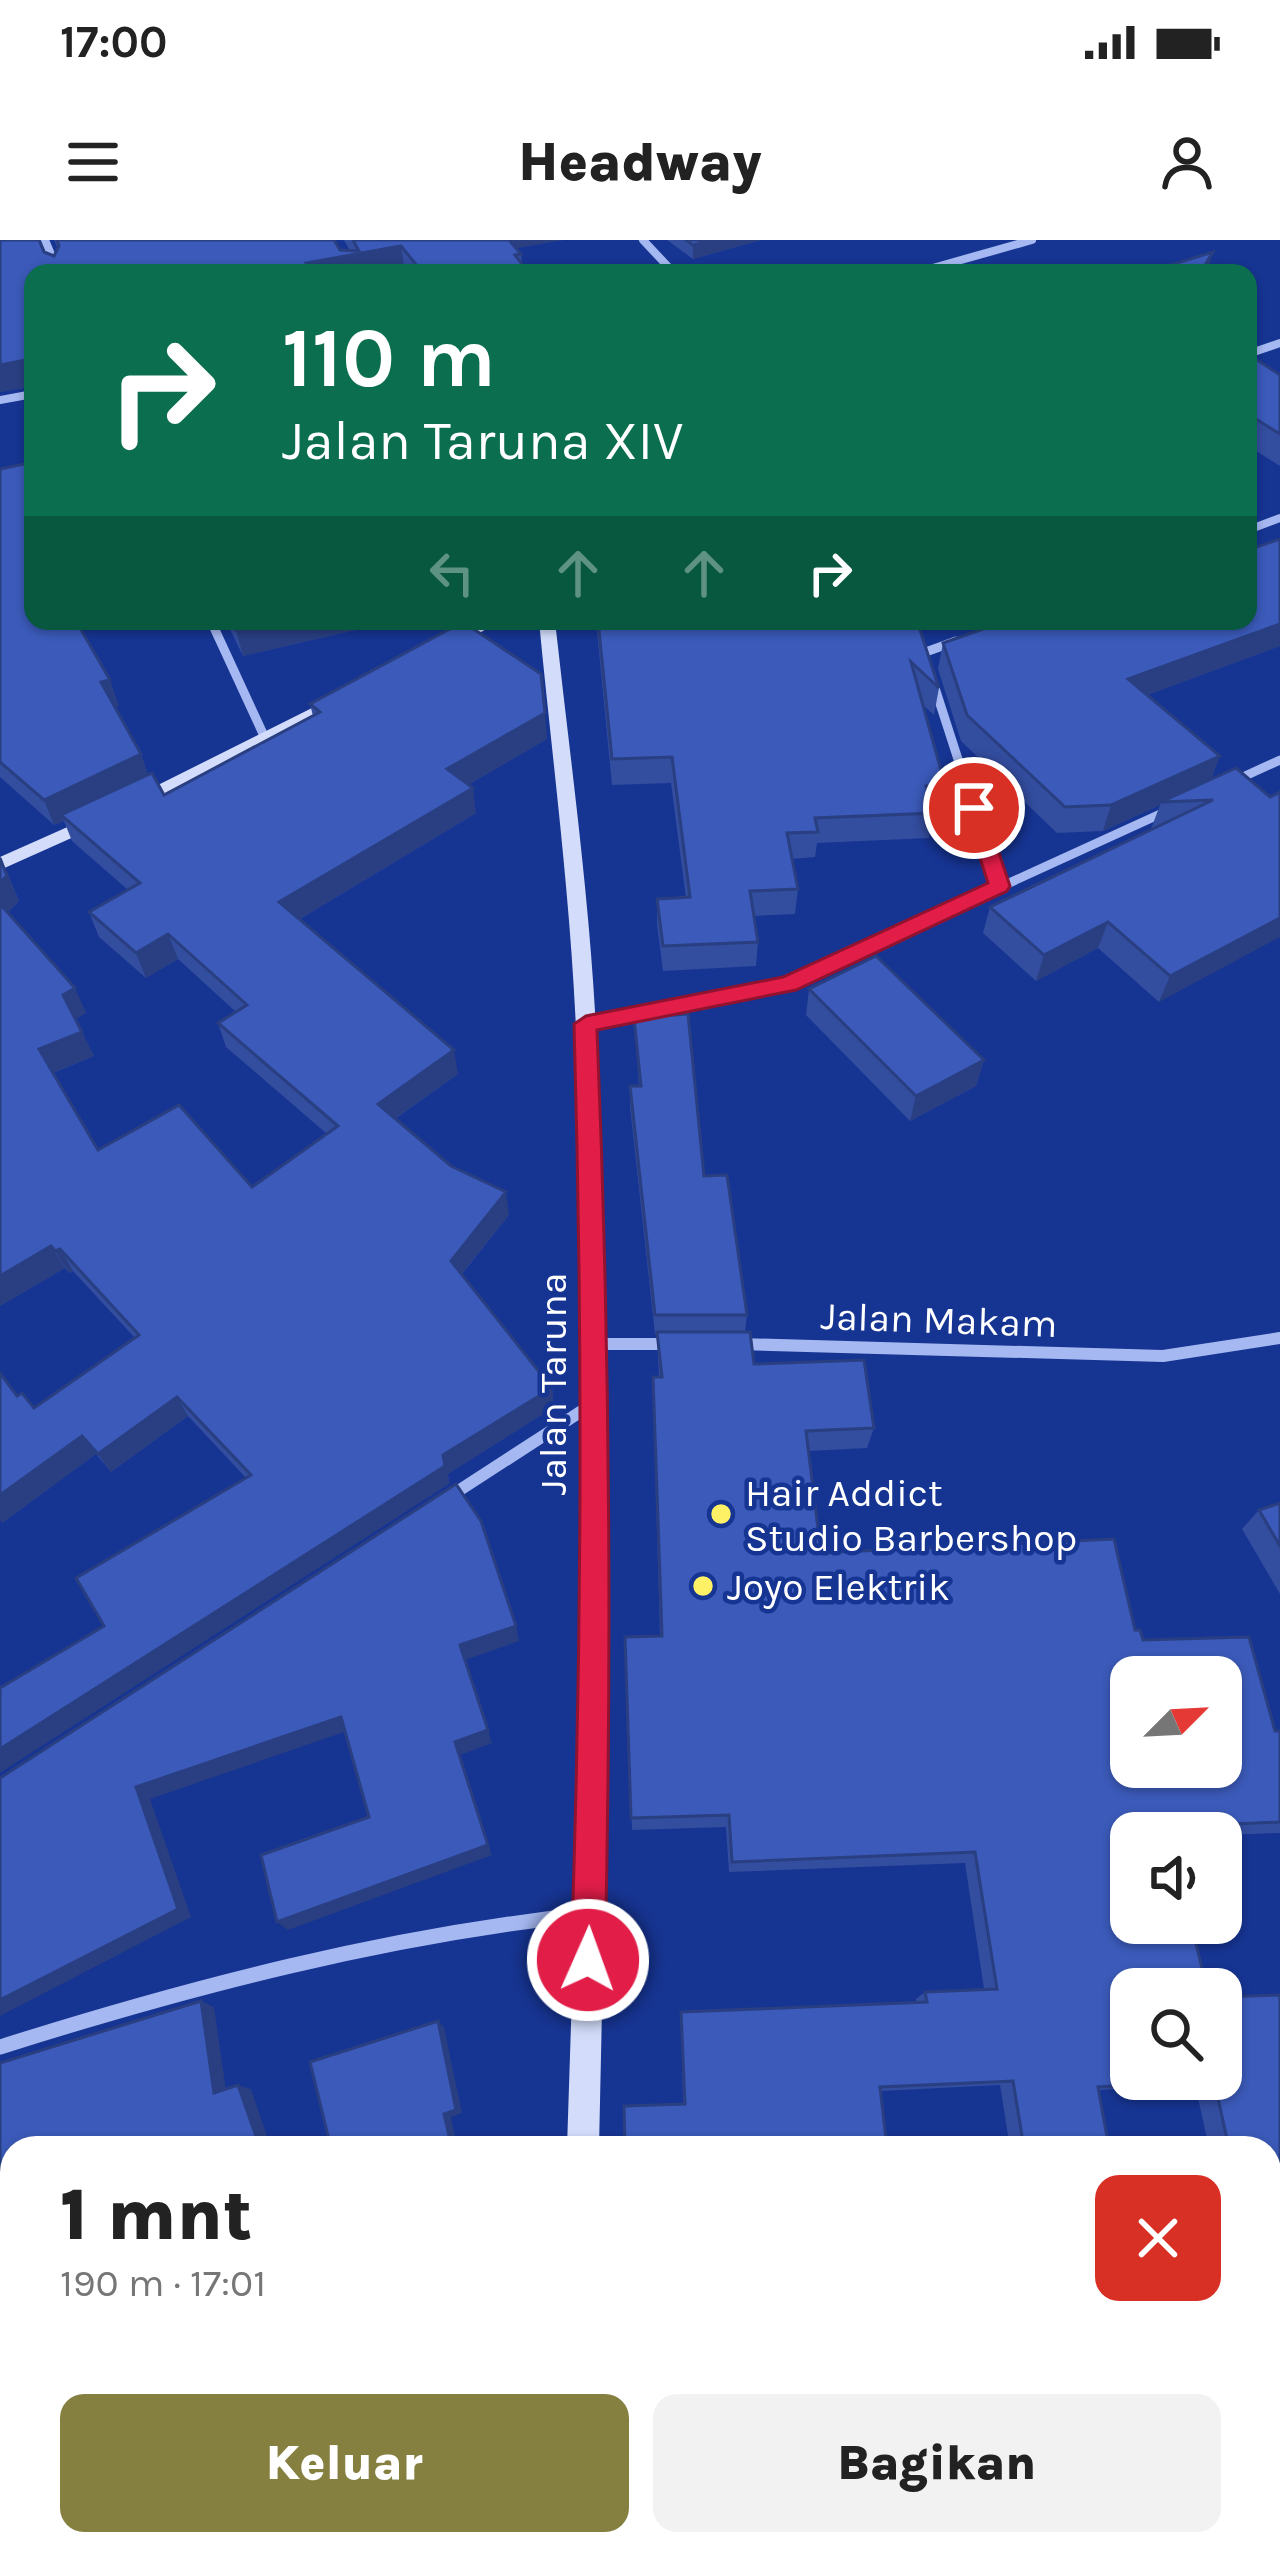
<!DOCTYPE html>
<html lang="id">
<meta charset="utf-8">
<style>
:root{--surface:#fff;--page:#f2f2f2;--text:#222;--muted:#767676;--accent:#857f40}
body{margin:0;font-family:Karla,sans-serif;background:var(--page);color:var(--text);height:100vh;display:flex;flex-direction:column;font-size:45px;white-space:nowrap}
*{box-sizing:border-box;margin:0}
p{font-size:39px;color:var(--muted)}
.icon{flex:none;width:66px;height:66px;fill:none;stroke:currentColor;stroke-width:2;stroke-linecap:round;stroke-linejoin:round}
.map{position:relative;flex:1;overflow:hidden}
.details{position:absolute;left:0px;top:1896px;width:1281px;height:420px;display:flex;flex-direction:column;background:var(--surface);border-radius:36px 36px 0 0;box-shadow:0 3px 9px #0004}
.details>*{flex:none}
.banner{position:absolute;left:24px;top:24px;width:1233px;height:366px;border-radius:24px;box-shadow:0 3px 9px #0004;background:#0b6e4f;color:#fff;overflow:hidden}
.needle{width:78px;rotate:66deg}
.fabs{position:absolute;left:1110px;top:1416px;display:grid;gap:24px}
.fabs a{display:grid;place-items:center;width:132px;height:132px;border-radius:24px;background:var(--surface);box-shadow:0 3px 9px #0004;font-size:60px}
.pin{position:absolute;display:grid;place-items:center;width:102px;height:102px;color:#fff;margin:-51px;border:6px solid #fff;border-radius:50%;box-shadow:0 3px 12px #0007}
.me{position:absolute;width:132px;margin:-66px;rotate:2deg;stroke-linejoin:round;filter:drop-shadow(0 0 9px #0008)}
.turn{display:flex;align-items:center;gap:42px;height:252px;padding:0 60px;font-size:54px}
.turn .icon{width:156px;height:156px;stroke-width:2.5}
.turn b{display:block;font-size:84px;line-height:102px}
.lanes{display:flex;align-items:center;height:114px;padding:0 60px;background:#0003;justify-content:center;gap:60px;direction:ltr}
.lanes .off{opacity:.35}
.round{display:grid;place-items:center;flex:none;width:126px;height:126px;border-radius:24px;background:var(--page)}
.head{display:flex;align-items:center;justify-content:space-between;height:204px;padding:0 60px}
h1{font-size:72px;font-weight:800;line-height:90px}
.cta{display:flex;gap:24px;margin-top:auto;padding:24px 60px}
.cta a{flex:1;height:138px;border-radius:24px;background:var(--accent);color:#fff;font-size:48px;font-weight:800;line-height:138px;text-align:center}
.cta a+a{background:var(--page);color:var(--text)}
.status{display:flex;justify-content:space-between;align-items:center;height:84px;padding:0 60px;background:var(--surface);direction:ltr}
.status svg{height:33px;fill:currentColor}
header{display:flex;justify-content:space-between;align-items:center;height:156px;padding:0 60px;background:var(--surface);font-size:54px;font-weight:800}
.map>svg:first-child{display:block}
.lines{fill:none;stroke-linecap:round;stroke-linejoin:round}
.street-far3{stroke:#a5b8f1;stroke-width:8}
.street-far2{stroke:#a5b8f1;stroke-width:9}
.street-far1{stroke:#a5b8f1;stroke-width:12}
.street{stroke:#a5b8f1;stroke-width:15}
.secondary{fill:#d3ddfb;fill-rule:evenodd}
.wall{fill:#334d9f}
.shaded-wall{fill:#293f82}
.building{fill:#3b5ab9;stroke:#293f82;stroke-width:3;fill-rule:evenodd}
.route{fill:#e11d48;stroke:#92132f;stroke-width:3}
.poi-dot{fill:#fff165;stroke:#163492;stroke-width:4.5}
.labels{text-anchor:middle;stroke-width:9;stroke-linejoin:round;paint-order:stroke}
.street-label{font-size:39px;fill:#fff;stroke:#163492}
.poi-label{font-size:39px;fill:#fff;stroke:#163492;text-anchor:start}
</style>
<div class="status"><b>17:00</b><svg viewBox="0 0 49 12"><path d="M0 12V9h3v3zM5 12V6h3v6zM10 12V3h3v9zM15 12V0h3v12zM26 1h20v11H26zM47 4h2v5h-2z"/></svg></div>
<header><svg class="icon" aria-label="menu" viewBox="0 0 24 24"><path d="M4 6h16M4 12h16M4 18h16"/></svg>Headway<svg class="icon" aria-label="person" viewBox="0 0 24 24"><circle cx="12" cy="8" r="4"/><path d="M4 21q1-7 8-7t8 7"/></svg></header>
<div class="map">
<svg width="1280" height="2316" viewBox="0 0 1280 2316">
<rect width="100%" height="100%" fill="#163492"/>
<g class="lines">
<g class="street-far3">
<path d="M45 0 59 33"/>
<path d="M643 0 674 33"/>
<path d="M915 33 1032 0"/>
<path d="M1248 114 1280 103"/>
<path d="M0 160 33 154"/>
<path d="M1248 290 1280 278"/>
</g>
<g class="street-far2">
<path d="M211 381 265 498"/>
<path d="M923 413 956 401"/>
<path d="M934 445 999 646"/>
<path d="M1232 542 1280 520"/>
<path d="M585 784 788 744 1169 570"/>
</g>
<g class="street-far1">
<path d="M595 1104H672"/>
<path d="M740 1104 1163 1116 1280 1098"/>
<path d="M449 1257 594 1163"/>
</g>
<path class="street" d="M0 1807C193 1746 386 1696 588 1674"/>
<g class="secondary">
<path d="M480 381H500L452 409 438 405Z"/>
<path d="M539 381H555C570 517 589 652 596 789 617 1161 607 1535 599 1908H567C579 1535 593 1162 576 789 570 652 552 517 539 381Z"/>
<path d="M340 454 346 455V463L141 565H129L126 561Z"/>
<path d="M99 573 108 579 105 583 0 630V617Z"/>
<rect x="554" y="2304" width="36" height="12"/>
</g>
</g>
<g class="wall">
<path d="M0 0 54 16 58 9 54 0H334L340 10 350 11 344 0H563L517 8 521 14 522 25 529 33H406L405 31 393 33H33V154L30 147 0 152Z"/>
<path d="M667 0H761L693 19Z"/>
<path d="M1248 114 1280 135V226L1248 206Z"/>
<path d="M0 229 33 381 119 466 115 467 141 514 148 535 164 555 313 476 310 464 547 499 468 545 476 573 300 679 458 834 395 879 509 975 462 1034 552 1148 554 1167 448 1234 449 1244 104 1386 246 1238 188 1176 111 1232 96 1214 2 1283 18 1156 34 1168 135 1098 73 1031 69 1033 65 1028 0 1066 7 632 19 661 7 673 86 773 75 779 94 816 53 833 98 910 252 947 327 894 226 807 218 783 236 772 178 719 146 738 99 697 89 672 128 650 72 601 64 581 54 585 0 537Z"/>
<path d="M226 381H394L243 416Z"/>
<path d="M596 381H917L939 448 934 475 922 464 945 545 939 571H934L929 598 817 603 815 617 792 619 798 649 795 674 754 676 758 702 756 726 663 731 657 684V659L686 658 671 543 612 545Z"/>
<path d="M1248 381 1280 406 1147 455 1220 516 1211 539 1270 557 1159 762 1098 708 1036 741 983 693 990 667 1151 589 1160 565 1103 591 1057 593 961 501 938 429 943 403Z"/>
<path d="M809 749 984 820 976 846 910 881 806 775Z"/>
<path d="M634 778 704 936 747 1075 745 1092 754 1124 874 1188 867 1208 809 1211 821 1313 1135 1390 1143 1400 1275 1491H1280V1593L1221 1595V1593H1131L1221 1839 1269 1908H1209L1195 1844 1099 1850 1109 1908H1010L1000 1845 880 1851 683 1864 681 1772 916 1762V1759L925 1752 984 1749 965 1623 729 1632 726 1587 632 1590 625 1397 660 1396 653 1159V1137H659L657 1094H655L630 867V846H639Z"/>
<path d="M1280 1263V1354L1242 1289 1259 1270Z"/>
<path d="M1280 2134V2316H1264L1261 2304H1269V2136Z"/>
<path d="M996 2304H1122L1062 2316H1002L998 2312Z"/>
</g>
<g class="shaded-wall">
<path d="M501 0H563L507 10Z"/>
<path d="M711 0H761L693 19V5Z"/>
<path d="M401 6 405 31 393 33H308L306 23Z"/>
<path d="M1213 12 1207 33H1200Z"/>
<path d="M26 120 33 141 30 147 0 152V125Z"/>
<path d="M276 381H394L243 416 236 390Z"/>
<path d="M1280 384V406L1120 465 1128 439Z"/>
<path d="M110 440 119 466 110 468 101 442Z"/>
<path d="M545 473 547 499 451 555 447 529Z"/>
<path d="M141 514 150 540 61 575 64 581 54 585 44 560Z"/>
<path d="M1220 516 1210 542 1161 562 1160 565 1103 591 1111 565Z"/>
<path d="M473 548 476 573 286 687 279 662Z"/>
<path d="M0 616 19 661 2 678 0 674Z"/>
<path d="M1280 678V697L1159 762 1170 736Z"/>
<path d="M1108 682 1098 708 1036 741 1044 715Z"/>
<path d="M168 694 178 719 146 738 136 713Z"/>
<path d="M75 748 86 773 74 780 63 755Z"/>
<path d="M82 792 94 816 52 833 39 809Z"/>
<path d="M454 810 458 834 383 887 378 864Z"/>
<path d="M984 820 976 846 910 881 916 856Z"/>
<path d="M506 952 509 975 455 1042 451 1021Z"/>
<path d="M51 1006 65 1028 0 1066V1036Z"/>
<path d="M60 1009 73 1031 69 1033 55 1011Z"/>
<path d="M552 1148 554 1167 448 1234 449 1244 0 1533V1509L443 1215Z"/>
<path d="M177 1157 188 1176 111 1232 98 1214Z"/>
<path d="M82 1196 96 1214 2 1283 0 1280V1255Z"/>
<path d="M516 1386 519 1401 465 1420 460 1405Z"/>
<path d="M341 1477 350 1490 150 1559 191 1677 0 1776V1760L136 1547Z"/>
<path d="M488 1490 492 1503 460 1515 492 1615 288 1690 277 1682 455 1502Z"/>
<path d="M201 1761 214 1767 227 1857 214 1853Z"/>
<path d="M438 1781 444 1787 462 1873 451 1877 457 1908H452L444 1874Z"/>
<path d="M238 1845 251 1849 271 1908H260Z"/>
<path d="M12 1970V1977L0 1981V1974Z"/>
<path d="M485 2304H491L492 2316H486Z"/>
</g>
<g class="building">
<path d="M0 0H39L44 12 54 16 59 6 57 0H334L340 10 359 11 353 0H509L521 14 515 15 529 33H423L401 6 306 23 312 33H33V152L27 136 33 128 26 120 0 125Z"/>
<path d="M686 0H711L693 5Z"/>
<path d="M1213 12 1200 33H1145Z"/>
<path d="M1248 114 1280 135V194L1248 174Z"/>
<path d="M33 222V381H76L110 440 101 442 141 514 44 560 0 522V229Z"/>
<path d="M1280 299V384L1128 439 1220 516 1111 565 1065 567 967 475 943 403 1006 381H1248V310Z"/>
<path d="M232 381H276L236 390Z"/>
<path d="M598 381H917L939 448 911 422 945 545 926 546 934 573 815 578 818 592 787 593 798 649 750 651 758 702 663 706 657 659 690 657 672 517 612 519Z"/>
<path d="M463 382 541 434 545 473 447 529 473 548 279 662 454 810 378 864 451 926 506 952 451 1021 552 1148 443 1215 445 1226 0 1509V1448L104 1386 76 1338 251 1235 177 1157 98 1214 82 1196 0 1255V1133L17 1156 22 1153 34 1168 139 1095 60 1009 55 1011 51 1006 0 1036V664L75 748 63 755 82 792 39 809 98 910 179 865 252 947 338 886 218 783 247 765 168 694 136 713 89 672 140 643 61 575 152 533 164 555 320 472 310 464Z"/>
<path d="M1236 528 1270 557 1280 552V678L1170 736 1108 682 1044 715 990 667 1213 560 1161 562Z"/>
<path d="M0 618 7 636 0 642Z"/>
<path d="M876 716 984 820 916 856 809 749Z"/>
<path d="M688 774 704 936 727 935 747 1075H655L630 846H641L634 778Z"/>
<path d="M657 1092H750L754 1124 864 1120 874 1188 806 1191 821 1313 1114 1299 1135 1390H1140L1143 1400 1249 1397 1275 1491H1280V1582L1169 1587 1170 1593H1131V1683H1191L1207 1749H1131V1839H1221V1757L1280 1755V1954H1269V1908H1229L1214 1840 1098 1847 1109 1908H1024L1013 1841 880 1847 887 1908H625L624 1866 685 1864 681 1772 927 1762 925 1752 997 1749 975 1612 732 1622 729 1575 631 1578 625 1397 662 1396 653 1137H662ZM1131 1437H1221V1527H1131Z"/>
<path d="M456 1244 481 1281 516 1386 460 1405 488 1490 455 1502 488 1605 277 1682 261 1615 369 1577 341 1477 136 1547 178 1669 0 1760V1538Z"/>
<path d="M1280 1263V1306L1259 1270Z"/>
<path d="M201 1761 214 1853 238 1845 260 1908H12V1970L0 1974V1823Z"/>
<path d="M438 1781 456 1870 444 1874 452 1908H331L310 1822Z"/>
<path d="M12 2076V2296L0 2298V2079Z"/>
<path d="M1280 2145V2297L1269 2258V2147Z"/>
<path d="M240 2304H485L486 2316H240Z"/>
<path d="M672 2304H901L889 2306 891 2316H674Z"/>
<path d="M1007 2304H1122L1062 2316H1010Z"/>
</g>
<path class="route" d="M974 561 984 568 1010 646 1007 651 796 750 597 790C610 1101 612 1410 605 1720L600 1732 588 1737 576 1732 571 1720C582 1408 583 1097 574 784L586 776 783 737 988 643 964 568Z"/>
<g class="poi-dot">
<circle cx="721" cy="1274" r="12"/>
<circle cx="703" cy="1346" r="12"/>
</g>
<g class="labels">
<g class="street-label">
<text transform="translate(939 1079) rotate(2)" y="14">Jalan Makam</text>
<text transform="translate(552 1144) rotate(-90)" y="14">Jalan Taruna</text>
</g>
<g class="poi-label">
<text x="745" y="1266">Hair Addict<tspan x="745" dy="45">Studio Barbershop</tspan></text>
<text x="727" y="1360">Joyo Elektrik</text>
</g>
</g>
</svg>
<div class="fabs">
<a><svg class="needle" viewBox="-14 -14 28 28"><path d="M0-13l5 13h-10z" fill="#e53935"/><path d="M0 13l5-13h-10z" fill="#767676"/></svg></a>
<a><svg class="icon" aria-label="sound" viewBox="0 0 24 24"><path d="M4 9h4l5-4v14l-5-4H4zM17 9q2 3 0 6"/></svg></a>
<a><svg class="icon" aria-label="search" viewBox="0 0 24 24"><circle cx="10" cy="10" r="6"/><path d="M15 15l6 6"/></svg></a>
</div>
<div class="pin" style="left:974px;top:568px;background:#d93025"><svg class="icon" aria-label="arrive" viewBox="0 0 24 24"><path d="M6 21V4h12l-3 4 3 4H6"/></svg></div>
<svg class="me" style="left:588px;top:1720px" viewBox="-20 -20 40 40"><circle r="17" fill="#e11d48" stroke="#fff" stroke-width="3"/><path d="M0-11L8 9 0 5-8 9z" fill="#fff"/></svg>
<div class="banner">
<div class="turn"><svg class="icon" aria-label="right" viewBox="0 0 24 24"><path d="M7 20v-9h11M14 6l5 5-5 5"/></svg><div><b>110 m</b>Jalan Taruna XIV</div></div>
<div class="lanes"><svg class="icon off" aria-label="left" viewBox="0 0 24 24"><path d="M17 20v-9H6M10 6l-5 5 5 5"/></svg><svg class="icon off" aria-label="ahead" viewBox="0 0 24 24"><path d="M12 20V5M6 11l6-6 6 6"/></svg><svg class="icon off" aria-label="ahead" viewBox="0 0 24 24"><path d="M12 20V5M6 11l6-6 6 6"/></svg><svg class="icon" aria-label="right" viewBox="0 0 24 24"><path d="M7 20v-9h11M14 6l5 5-5 5"/></svg></div>
</div>
<section class="details">
<div class="head"><div><h1>1 mnt</h1><p>190 m · 17:01</p></div><a class="round" style="background:#d93025;color:#fff"><svg class="icon" aria-label="close" viewBox="0 0 24 24"><path d="M6 6l12 12M18 6L6 18"/></svg></a></div>
<div class="cta"><a>Keluar</a><a>Bagikan</a></div>
</section>
</div>
